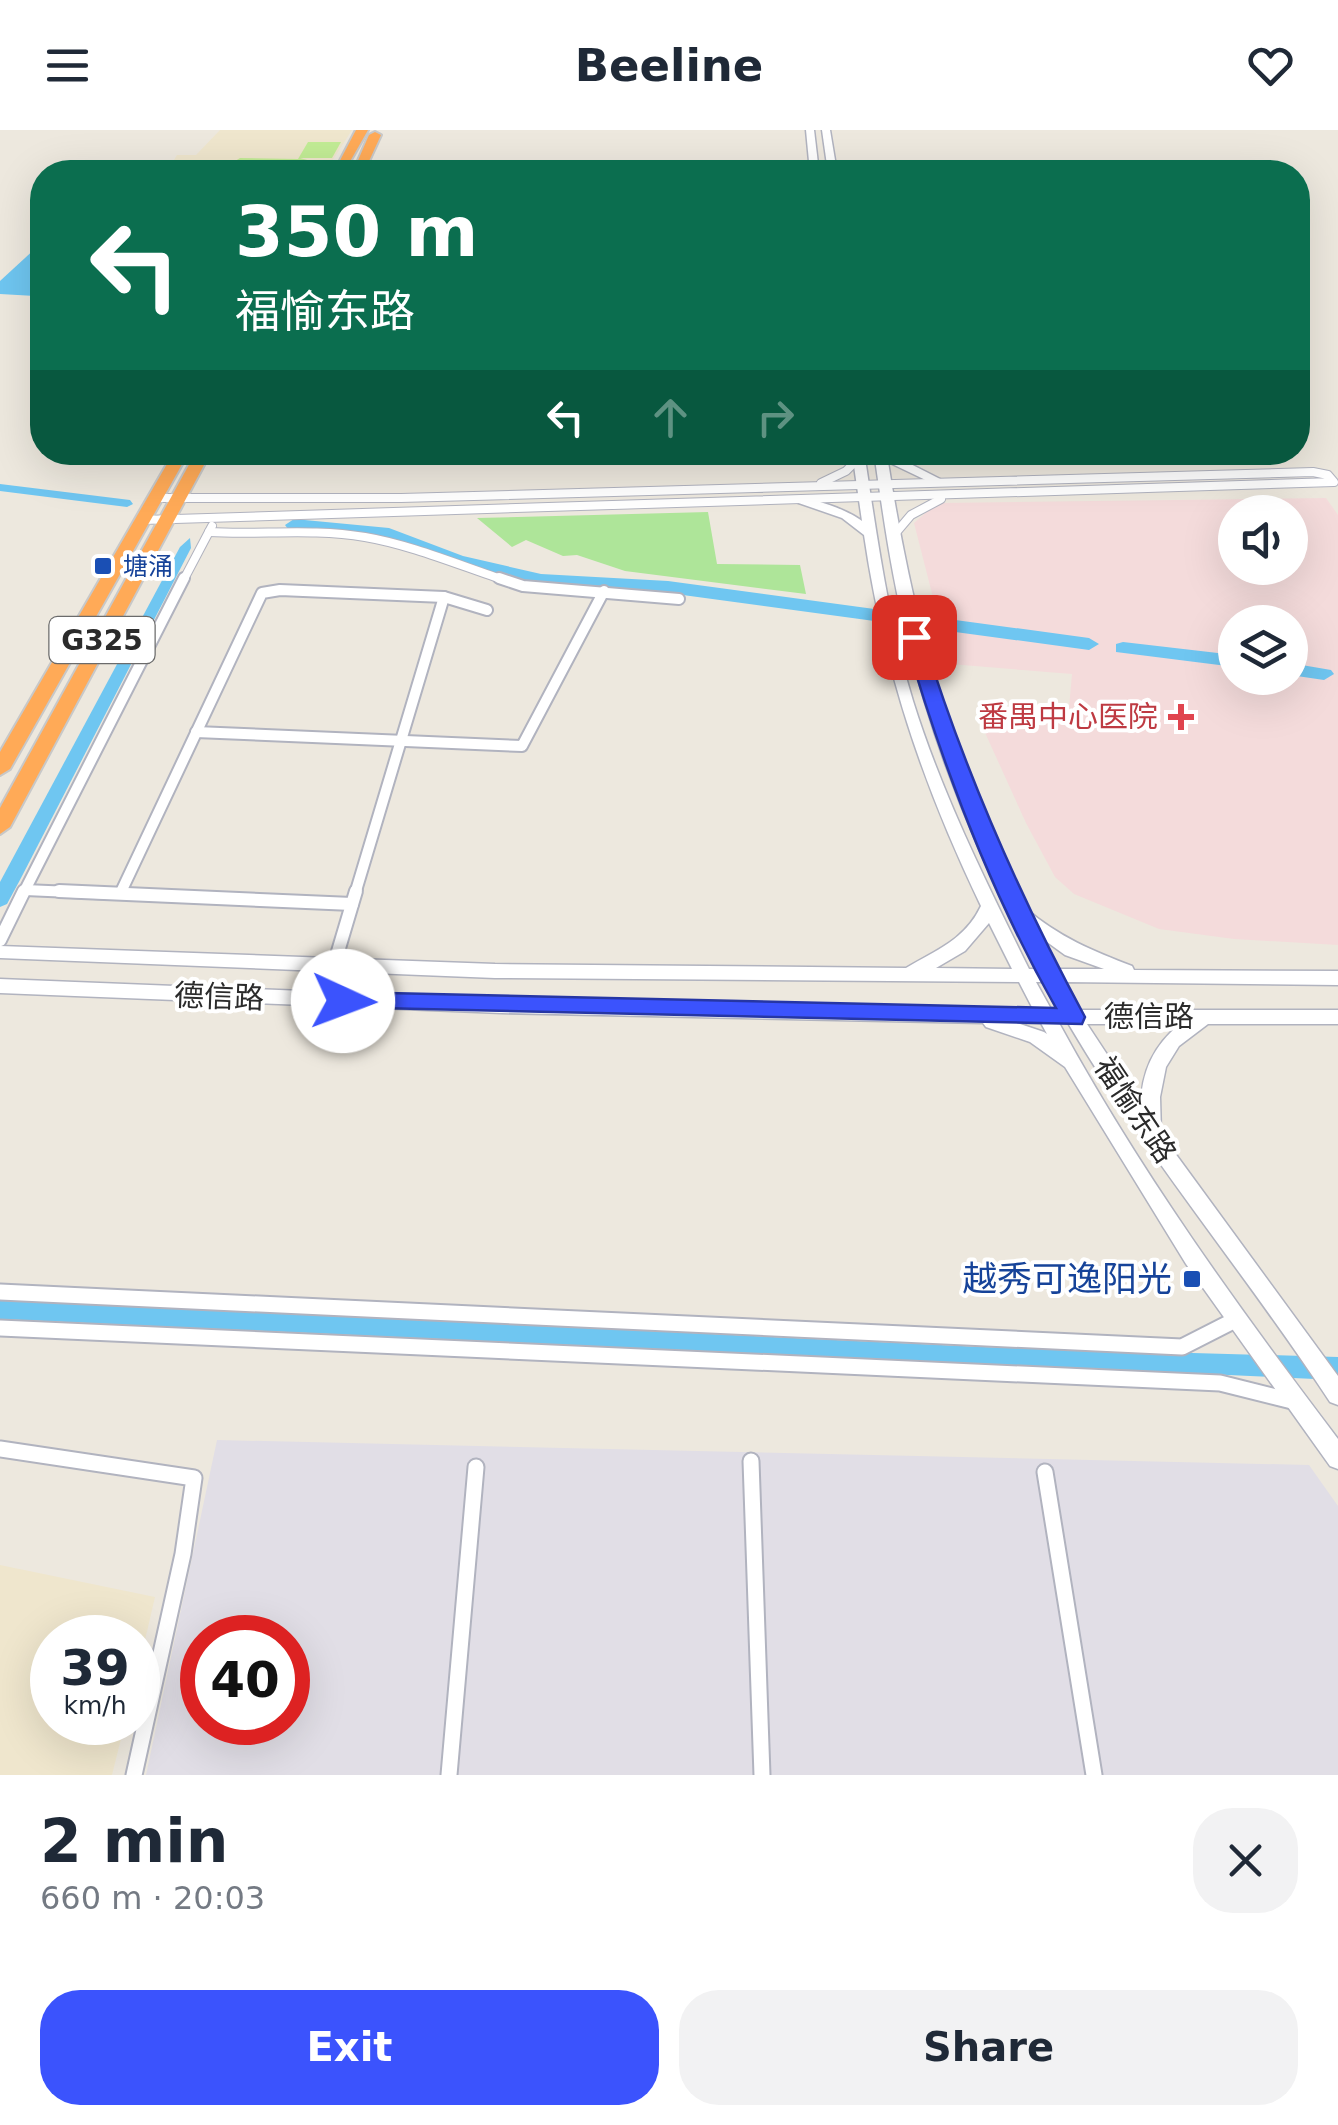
<!DOCTYPE html>
<meta charset="utf-8">
<style>
:root{--surface:#fff;--page:#f2f2f3;--text:#1f2937;--muted:#747a83;--accent:#3b53fd}
body{margin:0;font-family:"DejaVu Sans","Noto Sans SC",sans-serif;background:var(--page);color:var(--text);height:100vh;display:flex;flex-direction:column;font-size:38px;white-space:nowrap}
*{box-sizing:border-box;margin:0}
p{font-size:32px;color:var(--muted)}
.icon{flex:none;width:55px;height:55px;fill:none;stroke:currentColor;stroke-width:2;stroke-linecap:round;stroke-linejoin:round}
.map{position:relative;height:1645px;overflow:hidden}
.sheet{display:flex;flex-direction:column;background:var(--surface);flex:1}
.sheet>*{flex:none}
.banner{position:absolute;left:30px;top:30px;width:1280px;height:305px;border-radius:40px;box-shadow:0 10px 40px #0002;background:#0b6e4f;color:#fff;overflow:hidden}
.tools{position:absolute;left:1218px;top:365px;display:grid;gap:20px}
.tools a{display:grid;place-items:center;width:90px;height:90px;border-radius:50%;background:var(--surface);box-shadow:0 10px 40px #0002;font-size:50px}
.speed{position:absolute;left:30px;top:1485px;display:flex;gap:20px;font-size:50px;font-weight:700;text-align:center}
.speed>*{display:grid;place-content:center;width:130px;height:130px;border-radius:50%;background:var(--surface);box-shadow:0 10px 40px #0002;line-height:1}
.speed small{font-size:25px;font-weight:400}
.speed .limit{border:15px solid #d22;background:#fff;color:#111}
.pin{position:absolute;display:grid;place-items:center;width:85px;height:85px;color:#fff;margin:-42px;border-radius:20px;box-shadow:0 5px 15px #0006}
.me{position:absolute;width:110px;margin:-55px;rotate:92deg;stroke-linejoin:round;filter:drop-shadow(0 0 8px #0008)}
.turn{display:flex;align-items:center;gap:35px;height:210px;padding:0 40px;font-size:45px}
.turn .icon{width:130px;height:130px;stroke-width:2.5}
.turn b{display:block;font-size:70px;line-height:85px}
.lanes{display:flex;align-items:center;height:95px;padding:0 40px;background:#0003;justify-content:center;gap:50px;direction:ltr}
.lanes .off{opacity:.35}
.round{display:grid;place-items:center;flex:none;width:105px;height:105px;border-radius:40px;background:var(--page)}
.overview{display:flex;align-items:center;justify-content:space-between;height:170px;padding:0 40px}
h1{font-size:60px;font-weight:700;line-height:75px}
.primary-button{display:flex;gap:20px;margin-top:auto;padding:20px 40px}
.primary-button a{flex:1;height:115px;border-radius:40px;background:var(--accent);color:#fff;font-size:40px;font-weight:700;line-height:115px;text-align:center}
.primary-button a+a{background:var(--page);color:var(--text)}
header{display:flex;justify-content:space-between;align-items:center;height:130px;padding:0 40px;background:var(--surface);font-size:45px;font-weight:700}
.map>svg:first-child{display:block}
.industrial{fill:#e1dee6;fill-rule:evenodd}
.education{fill:#efe6cd}
.medical{fill:#f4dbdb;fill-rule:evenodd}
.green{fill:#aee599}
.pitch{fill:#c2ec95}
.water{fill:#6fc6f1}
.lines{fill:none;stroke-linecap:round;stroke-linejoin:round}
.river{fill:#6fc6f1;fill-rule:evenodd}
.street-far3-casing{stroke:#b1b3bf;stroke-width:10}
.street-far2-casing{stroke:#b1b3bf;stroke-width:14}
.street-far1-casing{stroke:#b1b3bf;stroke-width:16}
.street-casing{stroke:#b1b3bf;stroke-width:19}
.secondary-casing{stroke:#b1b3bf;stroke-width:3}
.highway-casing{stroke:#c8c8c8;stroke-width:4}
.street-far3{stroke:#fff;stroke-width:8}
.street-far2{stroke:#fff;stroke-width:10}
.street-far1{stroke:#fff;stroke-width:12}
.street{stroke:#fff;stroke-width:15}
.secondary{fill:#fff;fill-rule:evenodd}
.highway{fill:#ffaa57;fill-rule:evenodd}
.route{fill:#3b53fd;stroke:#2636a4;stroke-width:2.5}
.transit-dot{fill:#1a4fb4;stroke:#fff;stroke-width:4}
.health-dot{fill:#e0444e;stroke:#fff;stroke-width:4}
.labels{text-anchor:middle;stroke-width:8;stroke-linejoin:round;paint-order:stroke}
.far-transit-label{font-size:25px;fill:#164399;stroke:#fff;text-anchor:start}
.shield{fill:#fff;stroke:#6b6b6b;stroke-width:2.5}
.shield-label{font-size:28px;font-weight:bold;fill:#2b2b2b}
.health-label{font-size:30px;fill:#be3a42;stroke:#fff;text-anchor:end}
.street-label{font-size:30px;fill:#2b2b2b;stroke:#fff}
.near-transit-label{font-size:35px;fill:#164399;stroke:#fff;text-anchor:end}
</style>
<header><svg class="icon" aria-label="menu" viewBox="0 0 24 24"><path d="M4 6h16M4 12h16M4 18h16"/></svg>Beeline<svg class="icon" aria-label="heart" viewBox="0 0 24 24"><path d="M12 20l-8-8c-3-5 5-10 8-4 3-6 11-1 8 4z"/></svg></header>
<div class="map">
<svg width="1338" height="1645" viewBox="0 0 1338 1645">
<rect width="100%" height="100%" fill="#ede8de"/>
<path class="industrial" d="M217 1310 1309 1335 1338 1376V1645H146ZM202 1508H288V1592H202Z"/>
<g class="education">
<path d="M220 0H352L325 42H167L177 25H196Z"/>
<path d="M0 1435 155 1467 138 1540V1508H52V1592L125 1593 112 1645H0Z"/>
</g>
<path class="medical" d="M1326 368 1338 385V815L1234 809 1159 799 1074 764 1055 747 1026 693 982 596 1069 578 1072 544 950 534 914 393 937 373ZM1235 382H1290V438H1235ZM1235 492H1290V548H1235Z"/>
<path class="green" d="M708 382 717 434 800 435 806 464 625 441 577 425 563 426 526 410 512 417 477 388Z"/>
<path class="pitch" d="M308 12H341L332 28H300L318 33V39L312 42 221 40 240 28 298 29Z"/>
<g class="water">
<path d="M38 116H42V157L35 166 0 164V151Z"/>
<path d="M0 354 130 370 133 374 127 377 0 361Z"/>
<path d="M190 408 191 418 21 748 7 774 0 777V752L180 417Z"/>
<path d="M0 1170 983 1217 1338 1227V1250L0 1189Z"/>
</g>
<g class="lines">
<g class="river">
<path d="M294 389 389 398 463 426 541 444 668 451 1089 508 1099 514 1089 520 668 463 541 456 450 434 386 409 288 399 285 395Z"/>
<path d="M1123 512 1235 525V537L1116 522V514Z"/>
<path d="M1290 533 1331 540 1334 544 1324 550 1290 545Z"/>
</g>
<g class="street-far3-casing">
<g id="street-far3">
<path d="M821 353 846 341 859 328"/>
<path d="M143 390 1334 352 1328 345 1313 342 401 368H155"/>
<path d="M209 402C261 405 312 398 365 407 412 415 461 436 507 451"/>
<path d="M894 405 911 385 941 369"/>
<path d="M183 451 212 396"/>
</g>
</g>
<g class="street-far2-casing">
<g id="street-far2">
<path d="M499 448 523 456 679 469"/>
<path d="M196 602 522 616 604 461"/>
<path d="M25 760 117 764"/>
<path d="M23 764 184 448"/>
<path d="M120 764 262 463 280 460 444 467 487 480"/>
<path d="M355 764 444 467"/>
</g>
</g>
<g class="street-far1-casing">
<g id="street-far1">
<path d="M59 761 352 774"/>
<path d="M0 810 24 761"/>
<path d="M334 835 356 761"/>
</g>
</g>
<g class="street-casing">
<g id="street">
<path d="M0 1162 1182 1217 1237 1189"/>
<path d="M0 1198 1220 1253 1296 1272"/>
<path d="M0 1319 194 1348 183 1424 134 1645"/>
<path d="M751 1331 762 1645"/>
<path d="M1045 1342 1094 1645"/>
<path d="M449 1645 476 1337"/>
</g>
</g>
<g class="secondary-casing">
<g id="secondary">
<path d="M806 0H814L819 42H810Z"/>
<path d="M822 0H830L837 42H828Z"/>
<path d="M852 322H864C877 406 888 490 913 571 942 664 986 752 1029 839H1038C982 736 936 625 908 511 892 449 883 385 874 322H887L946 352 936 355 888 332C910 470 941 598 999 726 1006 741 1013 768 1026 779 1059 807 1093 821 1132 836L1134 840 1338 841V855L1063 852 1079 880H1338V894H1208L1179 916 1166 937 1160 967 1161 1004 1338 1246V1275L1330 1272C1246 1144 1146 1026 1068 893H1059C1139 1040 1237 1176 1338 1309V1339L1330 1336 1186 1134 1065 937 1030 912 986 897 983 893 502 883 0 863V849L502 869 1033 879 1019 852 495 848 0 828V816L495 834 906 838C936 820 965 810 981 776 922 653 884 540 864 405L842 388 787 369C801 362 848 380 862 391ZM989 793 1012 839 936 838 965 821ZM1036 804 1065 825 1104 839H1056ZM1036 852H1045L1060 880 1051 879ZM1017 893H1041L1047 904 1044 902ZM1087 894H1180C1154 915 1141 942 1141 976Z"/>
</g>
</g>
<g class="highway-casing">
<g id="highway">
<path d="M356 0H368L344 42H334Z"/>
<path d="M375 2 381 5 364 42H353L369 5Z"/>
<path d="M174 322H189L10 639 0 645V622Z"/>
<path d="M196 322H211L10 697 0 704V678Z"/>
</g>
</g>
<use href="#street-far3" class="street-far3"/>
<use href="#street-far2" class="street-far2"/>
<use href="#street-far1" class="street-far1"/>
<use href="#street" class="street"/>
<use href="#secondary" class="secondary"/>
<use href="#highway" class="highway"/>
</g>
<path class="route" d="M914 502 923 507C964 640 1019 765 1085 887L1082 894 334 877 331 871 343 862 1056 878C990 762 942 635 905 507Z"/>
<g class="transit-dot">
<rect x="93" y="426" width="20" height="20" rx="5"/>
<rect x="1182" y="1139" width="20" height="20" rx="5"/>
</g>
<path class="health-dot" d="M1176 572h10v10h10v10h-10v10h-10v-10h-10v-10h10z"/>
<g class="labels">
<g class="far-transit-label">
<text x="123" y="445">塘涌</text>
</g>
<rect class="shield" x="49.5" y="487" width="105" height="46" rx="8"/>
<g class="shield-label">
<text x="102" y="520">G325</text>
</g>
<g class="health-label">
<text x="1158" y="597">番禺中心医院</text>
</g>
<g class="street-label">
<text transform="translate(219 867) rotate(2)" y="10">德信路</text>
<text x="1149" y="897">德信路</text>
<text transform="translate(1135 980) rotate(56)" y="10">福愉东路</text>
</g>
<g class="near-transit-label">
<text x="1172" y="1161">越秀可逸阳光</text>
</g>
</g>
</svg>
<div class="tools">
<a><svg class="icon" aria-label="sound" viewBox="0 0 24 24"><path d="M4 9h4l5-4v14l-5-4H4zM17 9q2 3 0 6"/></svg></a>
<a><svg class="icon" aria-label="layers" viewBox="0 0 24 24"><path d="M12 4l9 5-9 5-9-5zM3 14l9 5 9-5"/></svg></a>
</div>
<div class="speed"><div>39<small>km/h</small></div><div class="limit">40</div></div>
<div class="pin" style="left:914px;top:507px;background:#d93025"><svg class="icon" aria-label="arrive" viewBox="0 0 24 24"><path d="M6 21V4h12l-3 4 3 4H6"/></svg></div>
<svg class="me" style="left:343px;top:871px" viewBox="-20 -20 40 40"><circle r="19" fill="#fff"/><path d="M0-13L10 11 0 6-10 11z" fill="#3b53fd"/></svg>
<div class="banner">
<div class="turn"><svg class="icon" aria-label="left" viewBox="0 0 24 24"><path d="M17 20v-9H6M10 6l-5 5 5 5"/></svg><div><b>350 m</b>福愉东路</div></div>
<div class="lanes"><svg class="icon" aria-label="left" viewBox="0 0 24 24"><path d="M17 20v-9H6M10 6l-5 5 5 5"/></svg><svg class="icon off" aria-label="ahead" viewBox="0 0 24 24"><path d="M12 20V5M6 11l6-6 6 6"/></svg><svg class="icon off" aria-label="right" viewBox="0 0 24 24"><path d="M7 20v-9h11M14 6l5 5-5 5"/></svg></div>
</div>
</div>
<section class="sheet">
<div class="overview"><div><h1>2 min</h1><p>660 m · 20:03</p></div><a class="round"><svg class="icon" aria-label="close" viewBox="0 0 24 24"><path d="M6 6l12 12M18 6L6 18"/></svg></a></div>
<div class="primary-button"><a>Exit</a><a>Share</a></div>
</section>
